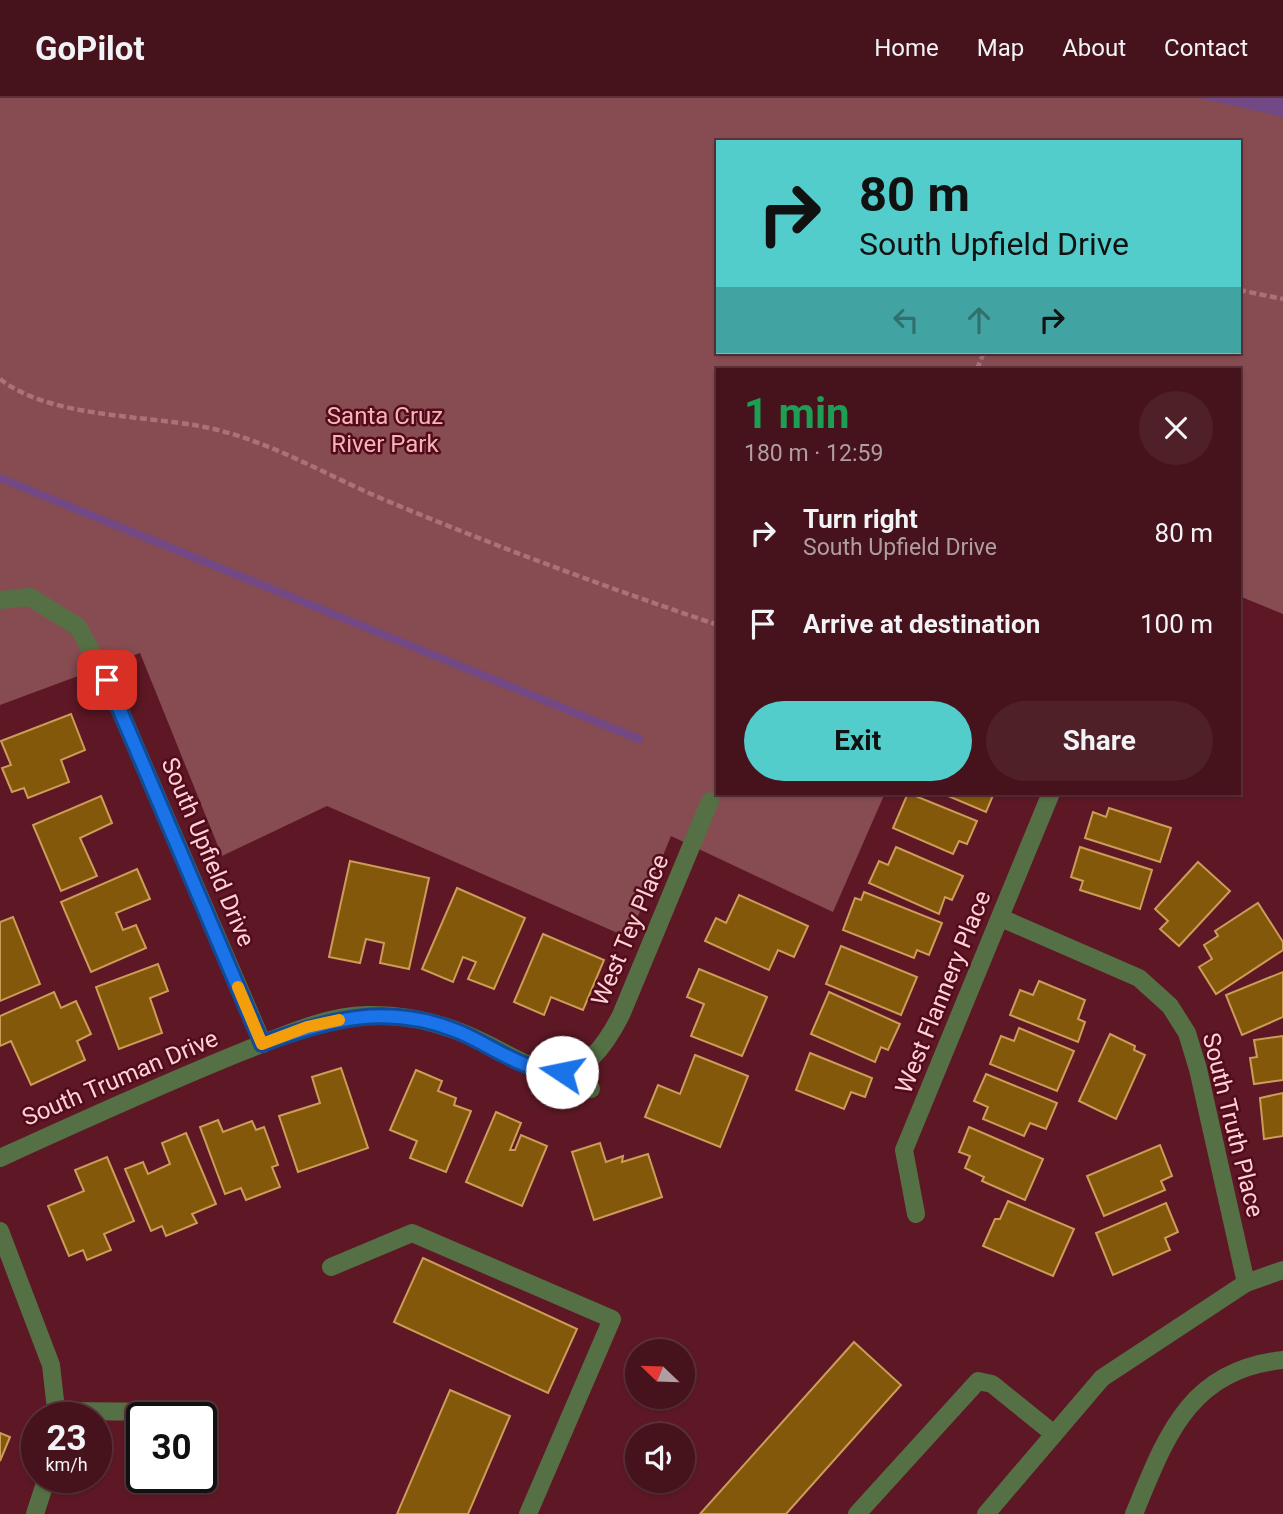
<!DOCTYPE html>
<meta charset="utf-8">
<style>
:root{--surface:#46121c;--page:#502029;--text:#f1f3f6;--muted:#b09ea3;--line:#5e323b;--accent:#53cdcb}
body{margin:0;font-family:Roboto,sans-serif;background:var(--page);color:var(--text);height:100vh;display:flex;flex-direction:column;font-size:26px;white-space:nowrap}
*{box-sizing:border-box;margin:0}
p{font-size:23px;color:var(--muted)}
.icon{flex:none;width:38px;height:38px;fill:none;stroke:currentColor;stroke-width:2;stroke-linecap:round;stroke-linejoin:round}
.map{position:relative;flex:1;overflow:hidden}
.details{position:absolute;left:716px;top:270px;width:525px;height:427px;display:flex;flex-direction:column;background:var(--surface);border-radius:0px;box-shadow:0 2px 5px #0004,0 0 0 2px var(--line)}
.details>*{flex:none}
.hud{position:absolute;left:716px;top:42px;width:525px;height:214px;border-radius:0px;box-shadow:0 2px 5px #0004,0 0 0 2px var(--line);background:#53cdcb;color:#111;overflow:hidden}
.needle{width:46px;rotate:293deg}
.fabs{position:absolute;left:625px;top:1241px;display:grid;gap:14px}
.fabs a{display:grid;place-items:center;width:70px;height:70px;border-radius:50%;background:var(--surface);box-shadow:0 2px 5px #0004,0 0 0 2px var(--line);font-size:35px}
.speed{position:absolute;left:21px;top:1304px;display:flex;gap:14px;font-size:35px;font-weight:700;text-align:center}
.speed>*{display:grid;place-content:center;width:91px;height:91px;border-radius:50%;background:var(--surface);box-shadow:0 2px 5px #0004,0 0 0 2px var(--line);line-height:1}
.speed small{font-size:18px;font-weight:400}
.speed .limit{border:4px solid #111;border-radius:10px;background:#fff;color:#111}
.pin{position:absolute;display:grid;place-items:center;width:60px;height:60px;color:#fff;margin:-30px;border-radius:14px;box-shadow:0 4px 10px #0006}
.me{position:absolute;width:77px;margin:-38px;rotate:281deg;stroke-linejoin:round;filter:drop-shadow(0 0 5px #0008)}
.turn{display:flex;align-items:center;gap:24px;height:147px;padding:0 28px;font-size:32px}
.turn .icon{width:91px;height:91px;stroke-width:2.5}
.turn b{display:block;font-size:49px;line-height:60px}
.lanes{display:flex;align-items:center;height:66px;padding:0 28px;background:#0003;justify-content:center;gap:35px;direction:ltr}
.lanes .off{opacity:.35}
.round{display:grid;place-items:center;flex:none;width:74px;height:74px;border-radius:37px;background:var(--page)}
.summary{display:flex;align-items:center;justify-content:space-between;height:119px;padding:0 28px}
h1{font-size:42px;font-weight:700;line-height:52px;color:#1e9e55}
.button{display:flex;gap:14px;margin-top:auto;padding:14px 28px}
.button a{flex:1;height:80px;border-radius:42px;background:var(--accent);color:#111;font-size:28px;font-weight:700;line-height:80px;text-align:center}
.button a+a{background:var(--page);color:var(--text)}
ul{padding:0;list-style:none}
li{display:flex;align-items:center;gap:21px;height:91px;padding:0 28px}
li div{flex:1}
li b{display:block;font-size:26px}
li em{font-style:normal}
header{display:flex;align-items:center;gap:42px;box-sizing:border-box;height:98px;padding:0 35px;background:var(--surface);border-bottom:2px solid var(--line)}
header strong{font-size:33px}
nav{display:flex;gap:38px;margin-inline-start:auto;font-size:24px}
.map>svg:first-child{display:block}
.green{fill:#864c52;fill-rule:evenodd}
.water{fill:#724985}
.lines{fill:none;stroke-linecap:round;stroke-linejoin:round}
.stream{stroke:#724985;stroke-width:8}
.building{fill:#84580a;stroke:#cc9c59;stroke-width:2}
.path{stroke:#ab7179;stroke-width:4.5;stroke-dasharray:7 3.5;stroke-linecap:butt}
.minor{stroke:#557044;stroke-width:18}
.route-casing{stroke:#114b97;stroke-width:18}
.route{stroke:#1a73e8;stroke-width:12}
.slow{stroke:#f59e0b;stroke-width:12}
.labels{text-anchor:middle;stroke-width:5;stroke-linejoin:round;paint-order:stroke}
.park-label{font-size:24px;fill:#f9b4b9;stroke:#520b1b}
.street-label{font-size:24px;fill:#fed1d4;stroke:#520b1b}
</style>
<header>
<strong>GoPilot</strong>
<nav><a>Home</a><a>Map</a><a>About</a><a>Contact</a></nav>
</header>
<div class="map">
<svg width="1283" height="1416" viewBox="0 0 1283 1416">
<rect width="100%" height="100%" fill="#5e1825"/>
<path class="green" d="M0 0H1283V516L1239 498V271H718V695H885L833 814 671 738 629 840 327 708 222 758 140 555 0 607ZM718 44H1239V254H718Z"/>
<path class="water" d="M1199 0H1283V19Z"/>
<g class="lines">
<path class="stream" d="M0 380 639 641"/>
</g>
<g class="building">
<path d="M71 616 85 652 61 662 69 684 28 700 24 690 12 694 2 670 11 667 1 643Z"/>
<path d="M908 695 977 723 967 746 959 743 953 756 893 730Z"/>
<path d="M941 695H994L986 714Z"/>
<path d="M101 698 112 725 80 740 97 778 61 793 33 727Z"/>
<path d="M1109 710 1171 730 1160 764 1085 740 1093 714 1106 719Z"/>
<path d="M896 749 963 778 952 802 945 799 939 816 869 785 879 763 888 767Z"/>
<path d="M1080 749 1152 772 1140 811 1080 792 1083 783 1071 779Z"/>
<path d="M350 763 429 780 409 871 380 865 384 845 366 841 360 865 329 859Z"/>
<path d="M1198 764 1230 793 1179 848 1160 831 1168 823 1155 811Z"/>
<path d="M137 771 150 801 116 815 123 832 136 827 146 850 91 874 61 804Z"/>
<path d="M457 790 525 820 494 891 468 881 476 864 463 859 453 884 422 871Z"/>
<path d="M864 794 942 825 929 857 917 852 914 860 843 832 855 800 861 802Z"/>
<path d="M739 797 808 828 794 859 778 852 769 872 705 843 716 820 726 825Z"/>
<path d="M1258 805 1283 844V852L1216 896 1199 869 1212 861 1204 847 1218 838 1215 833Z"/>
<path d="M13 819 40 886 0 903V824Z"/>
<path d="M543 836 604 862 583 912 551 899 544 917 514 904Z"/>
<path d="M841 848 917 879 901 917 826 886Z"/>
<path d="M158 866 168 893 150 900 162 935 119 951 96 889Z"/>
<path d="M699 871 767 899 742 958 691 938 704 906 687 899Z"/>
<path d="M1283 874V919L1242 937 1226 897Z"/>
<path d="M1039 883 1085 902 1078 921 1085 924 1078 944 1010 917 1020 892 1033 897Z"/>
<path d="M54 894 61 910 76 903 91 936 77 943 85 962 31 987 11 943 0 948V918Z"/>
<path d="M829 894 900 926 888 952 881 949 875 964 811 936Z"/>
<path d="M1019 930 1074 953 1057 993 990 966 1001 938 1014 943Z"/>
<path d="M1110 936 1135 948 1134 952 1145 957 1116 1021 1079 1003Z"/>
<path d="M1283 938V982L1254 986 1250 960 1257 959 1254 942Z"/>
<path d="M810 955 872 980 865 999 851 994 844 1011 796 992Z"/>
<path d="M695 957 748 978 720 1049 645 1019 658 987 680 996Z"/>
<path d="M341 970 368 1050 298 1074 279 1018 320 1005 312 979Z"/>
<path d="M416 972 442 983 438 993 456 1000 454 1007 471 1013 446 1074 410 1060 417 1043 390 1032Z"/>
<path d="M986 976 1057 1005 1046 1031 1030 1025 1024 1038 983 1021 988 1009 974 1003Z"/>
<path d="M1283 995V1038L1264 1041 1260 1000Z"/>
<path d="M496 1014 521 1025 510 1052H515L521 1037 547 1048 522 1108 466 1084Z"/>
<path d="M218 1022 223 1034 252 1023 256 1032 264 1029 278 1067 272 1069 280 1089 246 1102 241 1090 225 1096 200 1029Z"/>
<path d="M969 1029 1043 1061 1025 1102 982 1083 984 1079 965 1070 970 1058 959 1054Z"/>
<path d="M186 1035 216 1106 192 1116 197 1125 166 1138 162 1128 151 1133 125 1071 143 1064 148 1076 170 1066 162 1045Z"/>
<path d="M600 1045 606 1064 623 1058 622 1064 648 1056 662 1099 594 1122 572 1054Z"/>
<path d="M1160 1047 1172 1078 1161 1083 1165 1092 1104 1118 1087 1078Z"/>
<path d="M107 1059 134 1123 104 1136 111 1152 87 1162 83 1152 69 1158 48 1108 84 1093 75 1072Z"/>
<path d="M1008 1103 1074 1131 1053 1178 983 1148 995 1121H1000Z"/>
<path d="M1166 1105 1178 1134 1165 1140 1170 1152 1113 1177 1096 1135Z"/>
<path d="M423 1160 577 1231 548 1295 394 1224Z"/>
<path d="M854 1244 901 1287 786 1416H700Z"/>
<path d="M450 1292 510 1318 468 1416H397Z"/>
<path d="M0 1335 10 1339 0 1363Z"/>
</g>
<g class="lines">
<g class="path">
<path d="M1239 192 1283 201"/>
<path d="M977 271 984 254"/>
<path d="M0 281C48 319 140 317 199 328 266 340 323 376 385 402 495 448 605 489 718 527"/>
</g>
<g class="minor">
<path d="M0 502 30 499 78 529 107 582 263 946"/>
<path d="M1001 820 1139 880 1170 908 1187 935 1198 971 1246 1185"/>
<path d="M580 969 591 991"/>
<path d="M0 1060C81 1023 162 986 244 953 280 939 328 917 366 917 396 916 428 922 455 932 530 959 569 1019 621 917L710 703"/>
<path d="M916 1116 904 1052 1051 695"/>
<path d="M0 1133 51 1267 57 1320"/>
<path d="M331 1169 412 1135 612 1221 528 1416"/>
<path d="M57 1313 183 1314"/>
<path d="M35 1416 47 1379"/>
<path d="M857 1416 978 1283 992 1286 1054 1336"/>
<path d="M986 1416 1102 1280 1246 1185 1283 1172"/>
<path d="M1134 1416C1166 1339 1188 1272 1283 1262"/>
</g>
</g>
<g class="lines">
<g class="route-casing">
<path id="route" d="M107 582 262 946C329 921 388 905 457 933 492 947 522 974 562 974"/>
</g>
<use href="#route" class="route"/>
<path class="slow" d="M238 889 262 946 307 929 339 922"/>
</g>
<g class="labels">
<g class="park-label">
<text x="385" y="326">Santa Cruz<tspan x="385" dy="28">River Park</tspan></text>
</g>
<g class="street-label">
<text transform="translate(208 754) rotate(67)" y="8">South Upfield Drive</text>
<text transform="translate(630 832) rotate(-67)" y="8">West Tey Place</text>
<text transform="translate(943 894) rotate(-68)" y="8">West Flannery Place</text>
<text transform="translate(120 980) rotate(-23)" y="8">South Truman Drive</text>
<text transform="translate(1233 1027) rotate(76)" y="8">South Truth Place</text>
</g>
</g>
</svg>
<div class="fabs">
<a><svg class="needle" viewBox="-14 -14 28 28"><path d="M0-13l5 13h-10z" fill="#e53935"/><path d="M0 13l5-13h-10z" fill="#b09ea3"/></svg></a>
<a><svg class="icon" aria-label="sound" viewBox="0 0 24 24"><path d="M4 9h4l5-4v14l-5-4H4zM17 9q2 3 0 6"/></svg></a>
</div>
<div class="speed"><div>23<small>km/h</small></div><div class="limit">30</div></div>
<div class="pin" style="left:107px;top:582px;background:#d93025"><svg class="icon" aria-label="arrive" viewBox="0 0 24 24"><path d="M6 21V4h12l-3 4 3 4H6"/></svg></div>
<svg class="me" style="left:562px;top:974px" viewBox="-20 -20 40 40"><circle r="19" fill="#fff"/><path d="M0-13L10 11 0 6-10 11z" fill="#1a73e8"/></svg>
<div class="hud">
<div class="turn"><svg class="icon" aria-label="right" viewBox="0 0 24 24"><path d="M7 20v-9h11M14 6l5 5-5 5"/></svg><div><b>80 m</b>South Upfield Drive</div></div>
<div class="lanes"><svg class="icon off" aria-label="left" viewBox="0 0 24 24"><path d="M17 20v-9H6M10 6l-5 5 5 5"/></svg><svg class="icon off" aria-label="ahead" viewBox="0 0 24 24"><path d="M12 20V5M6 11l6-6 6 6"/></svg><svg class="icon" aria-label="right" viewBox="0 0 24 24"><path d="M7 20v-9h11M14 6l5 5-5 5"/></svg></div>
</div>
<section class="details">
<div class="summary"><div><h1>1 min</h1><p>180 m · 12:59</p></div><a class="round"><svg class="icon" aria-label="close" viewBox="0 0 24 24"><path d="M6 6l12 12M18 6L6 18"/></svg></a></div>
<ul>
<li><svg class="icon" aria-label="right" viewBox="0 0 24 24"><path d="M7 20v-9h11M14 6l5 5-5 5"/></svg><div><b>Turn right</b><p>South Upfield Drive</p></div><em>80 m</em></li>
<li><svg class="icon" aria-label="arrive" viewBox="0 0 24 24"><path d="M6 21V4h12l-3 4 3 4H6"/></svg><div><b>Arrive at destination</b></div><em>100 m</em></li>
</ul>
<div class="button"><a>Exit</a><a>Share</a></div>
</section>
</div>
